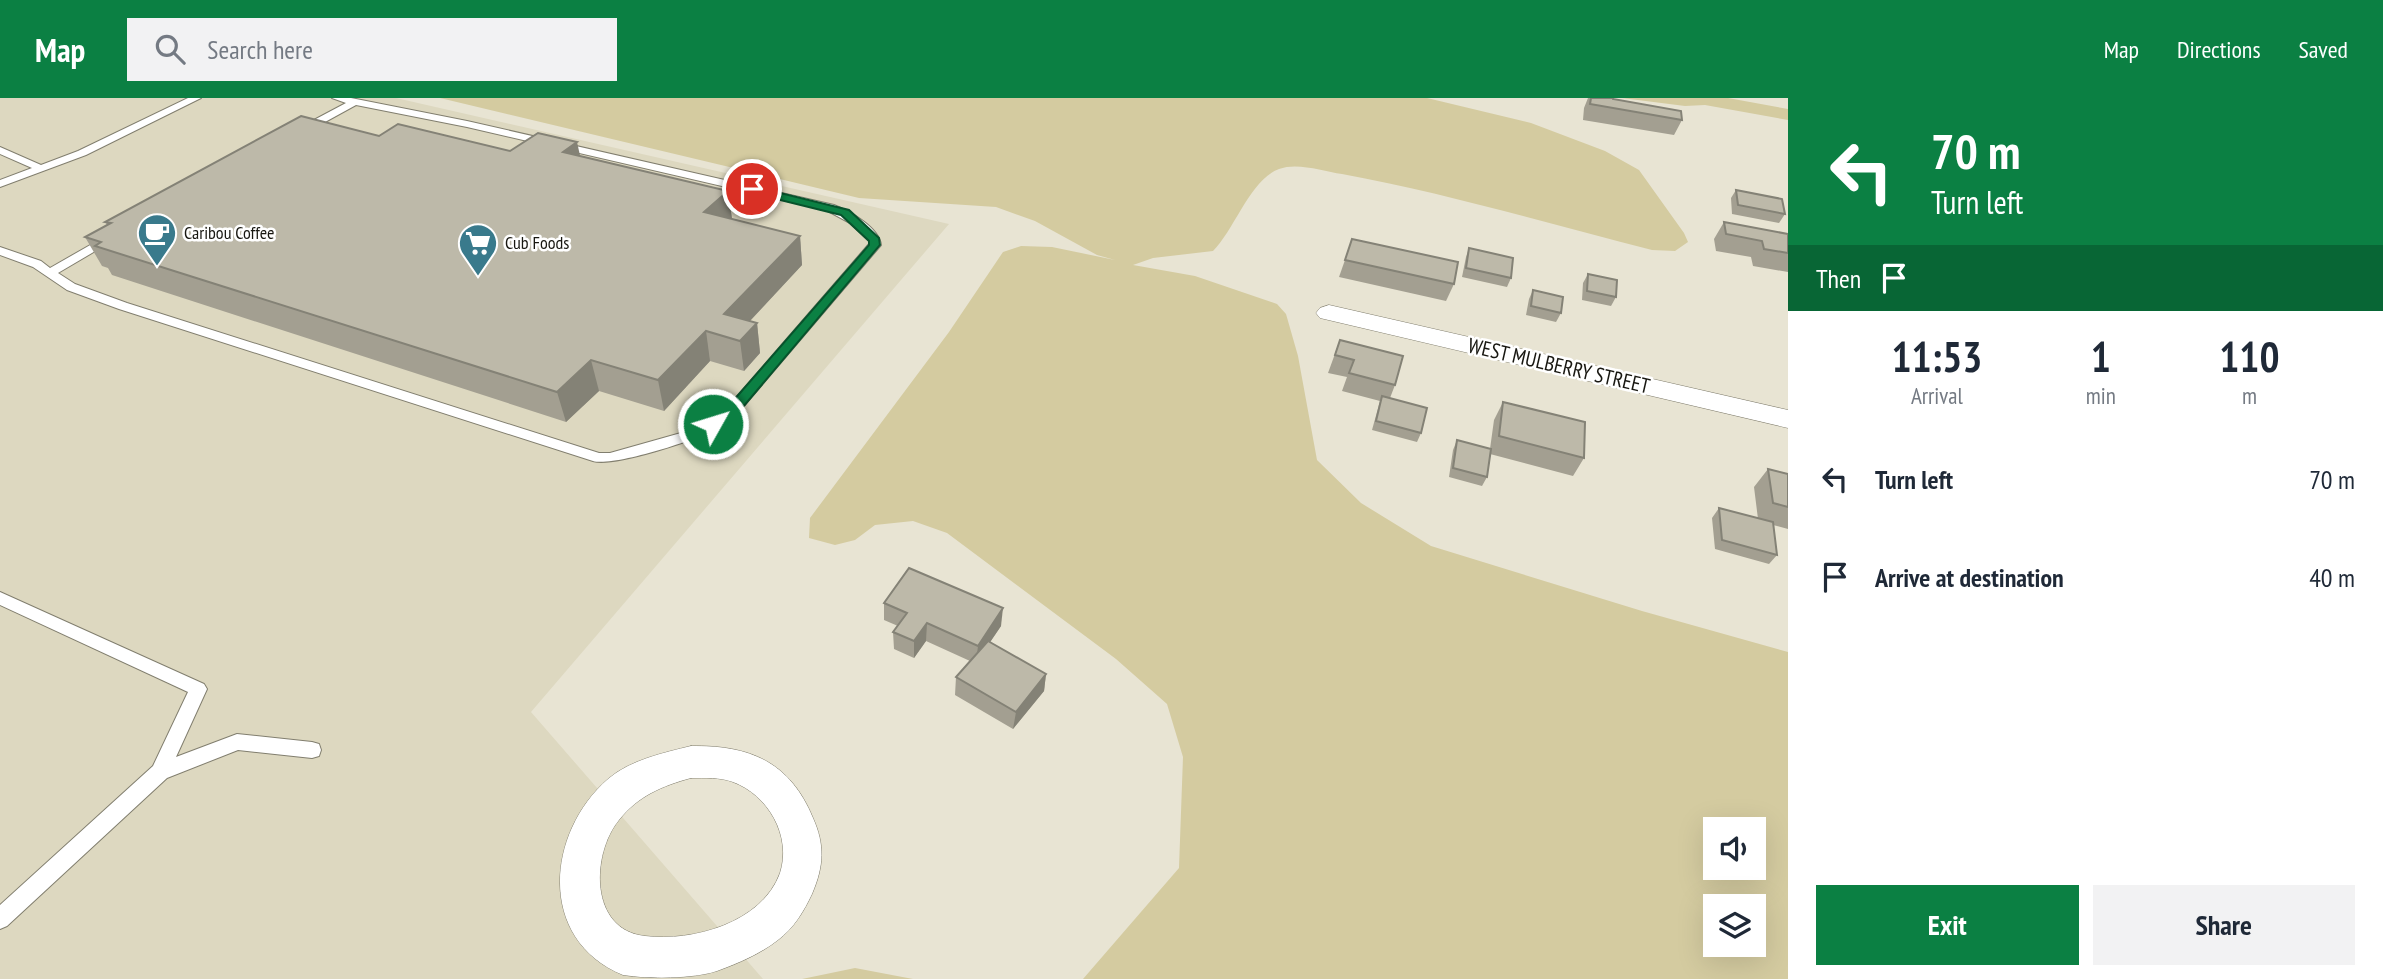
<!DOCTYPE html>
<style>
:root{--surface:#fff;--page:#f2f2f3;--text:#1f2937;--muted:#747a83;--accent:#0b8043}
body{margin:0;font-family:"PT Sans Narrow",sans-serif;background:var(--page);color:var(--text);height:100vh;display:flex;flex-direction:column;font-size:26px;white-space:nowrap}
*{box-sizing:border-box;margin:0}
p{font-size:23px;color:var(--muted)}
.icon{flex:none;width:38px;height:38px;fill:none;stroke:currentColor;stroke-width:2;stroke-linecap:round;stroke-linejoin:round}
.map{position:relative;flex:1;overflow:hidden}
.details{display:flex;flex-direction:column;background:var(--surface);width:595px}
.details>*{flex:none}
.top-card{background:#0b8043;color:#fff;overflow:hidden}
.fabs{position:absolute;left:1703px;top:719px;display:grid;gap:14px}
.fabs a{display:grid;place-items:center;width:63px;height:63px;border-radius:0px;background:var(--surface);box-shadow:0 7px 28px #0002;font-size:35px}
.pin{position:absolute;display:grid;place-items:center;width:60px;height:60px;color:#fff;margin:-30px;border:4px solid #fff;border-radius:50%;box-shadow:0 2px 7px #0007}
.me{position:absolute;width:77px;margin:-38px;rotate:51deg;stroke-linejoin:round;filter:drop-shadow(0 0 5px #0008)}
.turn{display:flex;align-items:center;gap:24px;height:147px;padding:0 28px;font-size:32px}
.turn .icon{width:91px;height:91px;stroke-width:2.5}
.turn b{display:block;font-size:49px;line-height:60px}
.then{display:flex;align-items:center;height:66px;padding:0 28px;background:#0003;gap:14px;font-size:26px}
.eta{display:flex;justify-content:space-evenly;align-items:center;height:119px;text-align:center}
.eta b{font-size:42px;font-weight:700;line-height:49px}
.cta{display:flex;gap:14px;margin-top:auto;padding:14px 28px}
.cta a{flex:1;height:80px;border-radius:0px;background:var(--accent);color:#fff;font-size:28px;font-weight:700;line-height:80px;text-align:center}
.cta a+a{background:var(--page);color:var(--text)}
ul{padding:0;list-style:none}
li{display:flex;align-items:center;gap:21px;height:98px;padding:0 28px}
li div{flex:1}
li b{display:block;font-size:26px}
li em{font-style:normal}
header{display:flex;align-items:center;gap:42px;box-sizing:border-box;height:98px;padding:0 35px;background:var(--accent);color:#fff}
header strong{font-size:33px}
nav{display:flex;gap:38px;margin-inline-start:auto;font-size:24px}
.search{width:490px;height:63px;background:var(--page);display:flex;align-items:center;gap:18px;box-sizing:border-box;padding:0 24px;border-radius:0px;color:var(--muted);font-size:26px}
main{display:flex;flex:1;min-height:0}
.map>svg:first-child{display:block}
.built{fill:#ddd8c0}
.green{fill:#d4cba0;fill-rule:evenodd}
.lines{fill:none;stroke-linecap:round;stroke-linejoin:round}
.service-casing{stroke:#817e6e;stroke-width:2}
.minor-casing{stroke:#817e6e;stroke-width:1}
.service{fill:#fff;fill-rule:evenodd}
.minor{fill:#fff;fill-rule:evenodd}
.wall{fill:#a39f91}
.shaded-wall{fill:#848276}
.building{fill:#bdb9a9;stroke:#848276;stroke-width:2}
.route{fill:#0b8043;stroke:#07532c;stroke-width:2}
.labels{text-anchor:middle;stroke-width:5;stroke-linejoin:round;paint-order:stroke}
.far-poi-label{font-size:18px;fill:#181711;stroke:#fff;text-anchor:start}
.street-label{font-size:21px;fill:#181711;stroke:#fff}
</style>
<header>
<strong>Map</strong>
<div class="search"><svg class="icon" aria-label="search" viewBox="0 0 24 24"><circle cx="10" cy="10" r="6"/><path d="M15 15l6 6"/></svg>Search here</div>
<nav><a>Map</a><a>Directions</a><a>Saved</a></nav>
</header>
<main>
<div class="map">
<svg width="1788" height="881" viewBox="0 0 1788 881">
<rect width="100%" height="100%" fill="#e8e4d3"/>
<path class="built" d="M0 0H396L949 126 531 614 763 881H0Z"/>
<g class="green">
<path d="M440 0H1427L1531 25 1605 53 1639 72 1684 135 1688 144 1675 153 1652 152C1549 126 1446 95 1342 76 1323 73 1297 64 1279 71 1250 82 1235 131 1213 153L1153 160 1133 167 1195 178 1277 206 1286 216 1298 258 1317 362 1361 405 1431 448 1642 513 1788 554V881H1083L1179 770 1183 659 1167 606 1116 561 947 435 913 423 875 427 855 442 835 447 809 440 810 420 949 234 1003 154 1021 148 1052 149 1115 162 1097 157 1035 123 996 109 859 100ZM1715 732H1754V770H1715ZM1754 808V847H1715V808Z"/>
<path d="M1622 0H1728L1788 11V22L1705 7 1685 8Z"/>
<path d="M855 870 913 881H802Z"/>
</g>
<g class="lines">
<g class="service-casing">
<g id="service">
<path d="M188 0H201L86 57 0 89V82L32 70 0 56V49L41 67 78 53Z"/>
<path d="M332 0H351L467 23 834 107C849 113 879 129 881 147L743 309C735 316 726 324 717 330 698 342 613 369 593 363L119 211 67 192 33 169 0 157V149L41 163 50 170 106 138H114V142L58 175 75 186 127 205 599 355H610L688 333 708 323 733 303 869 146V143L850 125 826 112 467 29 356 7 305 35H297V31L346 5Z"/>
<path d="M0 494 204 586 207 591 176 659 237 636 312 644 319 646 321 652 319 658 312 660 238 652 167 680 7 828 0 831V807L153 668 188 594 0 507Z"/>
</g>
</g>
<g class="minor-casing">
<g id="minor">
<path d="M1329 207 1788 312V330L1320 220 1316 215 1320 210Z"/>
<path d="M691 648C750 647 790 664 813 720 825 747 824 768 812 796 804 813 794 830 778 842 760 856 739 865 717 873 693 881 648 881 623 877 537 842 546 735 608 681 630 662 663 655 691 648ZM691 680C705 680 720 679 733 684 768 697 792 738 780 775 762 825 692 844 645 838 589 832 591 756 619 722 638 698 662 688 691 680Z"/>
</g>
</g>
<use href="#service" class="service"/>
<use href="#minor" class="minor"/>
</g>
<g class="wall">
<path d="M1588 0H1613V1L1682 22 1674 37 1583 22 1584 10Z"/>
<path d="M510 53 580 58 728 93 732 121 800 138 802 167 750 223 757 225 760 255 744 273 710 263 664 313 599 293 566 324 112 177 108 170 102 168 85 139 107 127 105 124Z"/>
<path d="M1736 92 1785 116 1779 125 1732 116 1731 100Z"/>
<path d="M1724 124 1788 136V174L1753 168 1751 159 1716 153 1714 141Z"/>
<path d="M1469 150 1511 180 1507 189 1462 179 1466 159Z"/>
<path d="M1345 162 1454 186 1446 203 1339 179Z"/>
<path d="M1588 176 1616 199 1611 208 1582 202 1583 185Z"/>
<path d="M1533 192 1561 215 1556 224 1526 217 1529 201Z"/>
<path d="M1340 242 1395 287 1390 300 1421 335 1417 344 1372 332 1380 303 1342 293 1347 279 1328 275Z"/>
<path d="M1503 304 1584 360 1573 378 1490 356 1487 379 1482 388 1449 379 1453 352 1457 342 1490 351 1494 322Z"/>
<path d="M1768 371 1788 376V431L1773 427 1777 457 1769 466 1715 451 1712 420 1719 410 1758 421 1754 389Z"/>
<path d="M884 505 1001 528 990 544 1046 576 1044 593 1013 631 955 597 956 579 970 563 926 543 914 560 894 551 893 534 898 528 884 522Z"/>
</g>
<g class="shaded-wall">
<path d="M577 44 583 71 563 54Z"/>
<path d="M728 93 732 121 704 114Z"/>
<path d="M800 138 802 167 733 241 724 216Z"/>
<path d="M757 225 760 255 744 273 740 243Z"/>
<path d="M706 233 710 263 664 313 658 282Z"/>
<path d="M591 262 599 293 566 324 557 294Z"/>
<path d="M1003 510 1001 528 976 565 978 548Z"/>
<path d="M927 525 926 543 914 560V543Z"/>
<path d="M1046 576 1044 593 1013 631 1016 614Z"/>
</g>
<g class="building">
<path d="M1591 0H1613V1L1681 13 1682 22 1590 6Z"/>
<path d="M301 18 379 38 398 26 510 53 538 35 577 44 563 54 728 93 704 114 800 138 724 216 757 225 740 243 706 233 658 282 591 262 557 294 95 148 101 144 85 139 111 125 105 124Z"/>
<path d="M1736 92 1782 101 1785 116 1738 107Z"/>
<path d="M1724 124 1788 136V155L1764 151 1762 143 1726 136Z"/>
<path d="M1352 141 1458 164 1454 186 1345 162Z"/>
<path d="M1469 150 1513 160 1511 180 1466 170Z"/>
<path d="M1588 176 1617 182 1616 199 1587 193Z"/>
<path d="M1533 192 1563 199 1561 215 1531 208Z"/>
<path d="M1340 242 1403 258 1395 287 1349 275 1354 262 1335 257Z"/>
<path d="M1382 298 1427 310 1421 335 1376 323Z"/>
<path d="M1503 304 1585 324 1584 360 1499 338Z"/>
<path d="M1457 342 1491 351 1487 379 1453 370Z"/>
<path d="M1768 371 1788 376V409L1773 405Z"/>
<path d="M1719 410 1773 424 1777 457 1722 442Z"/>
<path d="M909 470 1003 510 978 548 927 525 914 543 893 534 907 515 884 505Z"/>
<path d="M988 543 1046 576 1016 614 956 579Z"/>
</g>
<path class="route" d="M752 88 849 112 879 140 880 147 743 309 713 330 708 329V323L733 303 869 147V143L841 117 748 94V89Z"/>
<defs>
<g id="cafe-pin" transform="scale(2.0125)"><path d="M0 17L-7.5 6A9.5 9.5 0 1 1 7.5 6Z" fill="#397a8c" stroke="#fff"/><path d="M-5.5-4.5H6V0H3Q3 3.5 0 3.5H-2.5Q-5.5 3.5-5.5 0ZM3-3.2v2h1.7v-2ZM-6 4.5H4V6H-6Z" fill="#fff"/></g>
<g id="supermarket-pin" transform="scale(2.0125)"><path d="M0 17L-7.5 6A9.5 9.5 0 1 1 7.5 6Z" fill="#397a8c" stroke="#fff"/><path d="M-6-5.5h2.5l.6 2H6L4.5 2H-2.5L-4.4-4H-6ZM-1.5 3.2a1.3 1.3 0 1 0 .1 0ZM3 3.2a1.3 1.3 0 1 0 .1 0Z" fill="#fff"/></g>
</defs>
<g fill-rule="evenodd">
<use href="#cafe-pin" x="157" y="135"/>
<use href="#supermarket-pin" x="478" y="145"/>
</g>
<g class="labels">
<g class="far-poi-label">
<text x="184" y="141">Caribou Coffee</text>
<text x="505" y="151">Cub Foods</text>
</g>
<g class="street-label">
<text transform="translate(1559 268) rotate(13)" y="7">WEST MULBERRY STREET</text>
</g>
</g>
</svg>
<div class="fabs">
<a><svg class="icon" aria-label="sound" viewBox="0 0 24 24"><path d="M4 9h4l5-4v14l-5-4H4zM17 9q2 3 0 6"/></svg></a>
<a><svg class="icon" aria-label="layers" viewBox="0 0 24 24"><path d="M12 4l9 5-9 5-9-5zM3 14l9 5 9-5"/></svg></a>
</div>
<div class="pin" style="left:752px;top:91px;background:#d93025"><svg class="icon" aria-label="arrive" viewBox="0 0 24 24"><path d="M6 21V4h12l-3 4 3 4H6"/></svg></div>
<svg class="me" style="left:713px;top:326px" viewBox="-20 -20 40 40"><circle r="17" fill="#0b8043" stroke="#fff" stroke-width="3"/><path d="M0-11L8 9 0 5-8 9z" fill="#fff"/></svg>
</div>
<section class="details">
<div class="top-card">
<div class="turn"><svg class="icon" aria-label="left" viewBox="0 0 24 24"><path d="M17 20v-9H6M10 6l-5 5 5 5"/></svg><div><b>70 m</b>Turn left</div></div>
<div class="then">Then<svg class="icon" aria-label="arrive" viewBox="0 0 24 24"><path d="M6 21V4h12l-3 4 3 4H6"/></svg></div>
</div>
<div class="eta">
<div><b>11:53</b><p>Arrival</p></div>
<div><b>1</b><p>min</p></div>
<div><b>110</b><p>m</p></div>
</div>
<ul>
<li><svg class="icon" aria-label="left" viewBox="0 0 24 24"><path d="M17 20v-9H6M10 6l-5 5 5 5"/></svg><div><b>Turn left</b></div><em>70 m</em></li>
<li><svg class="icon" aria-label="arrive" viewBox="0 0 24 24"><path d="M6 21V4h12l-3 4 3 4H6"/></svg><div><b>Arrive at destination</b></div><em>40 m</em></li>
</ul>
<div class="cta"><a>Exit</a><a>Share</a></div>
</section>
</main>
